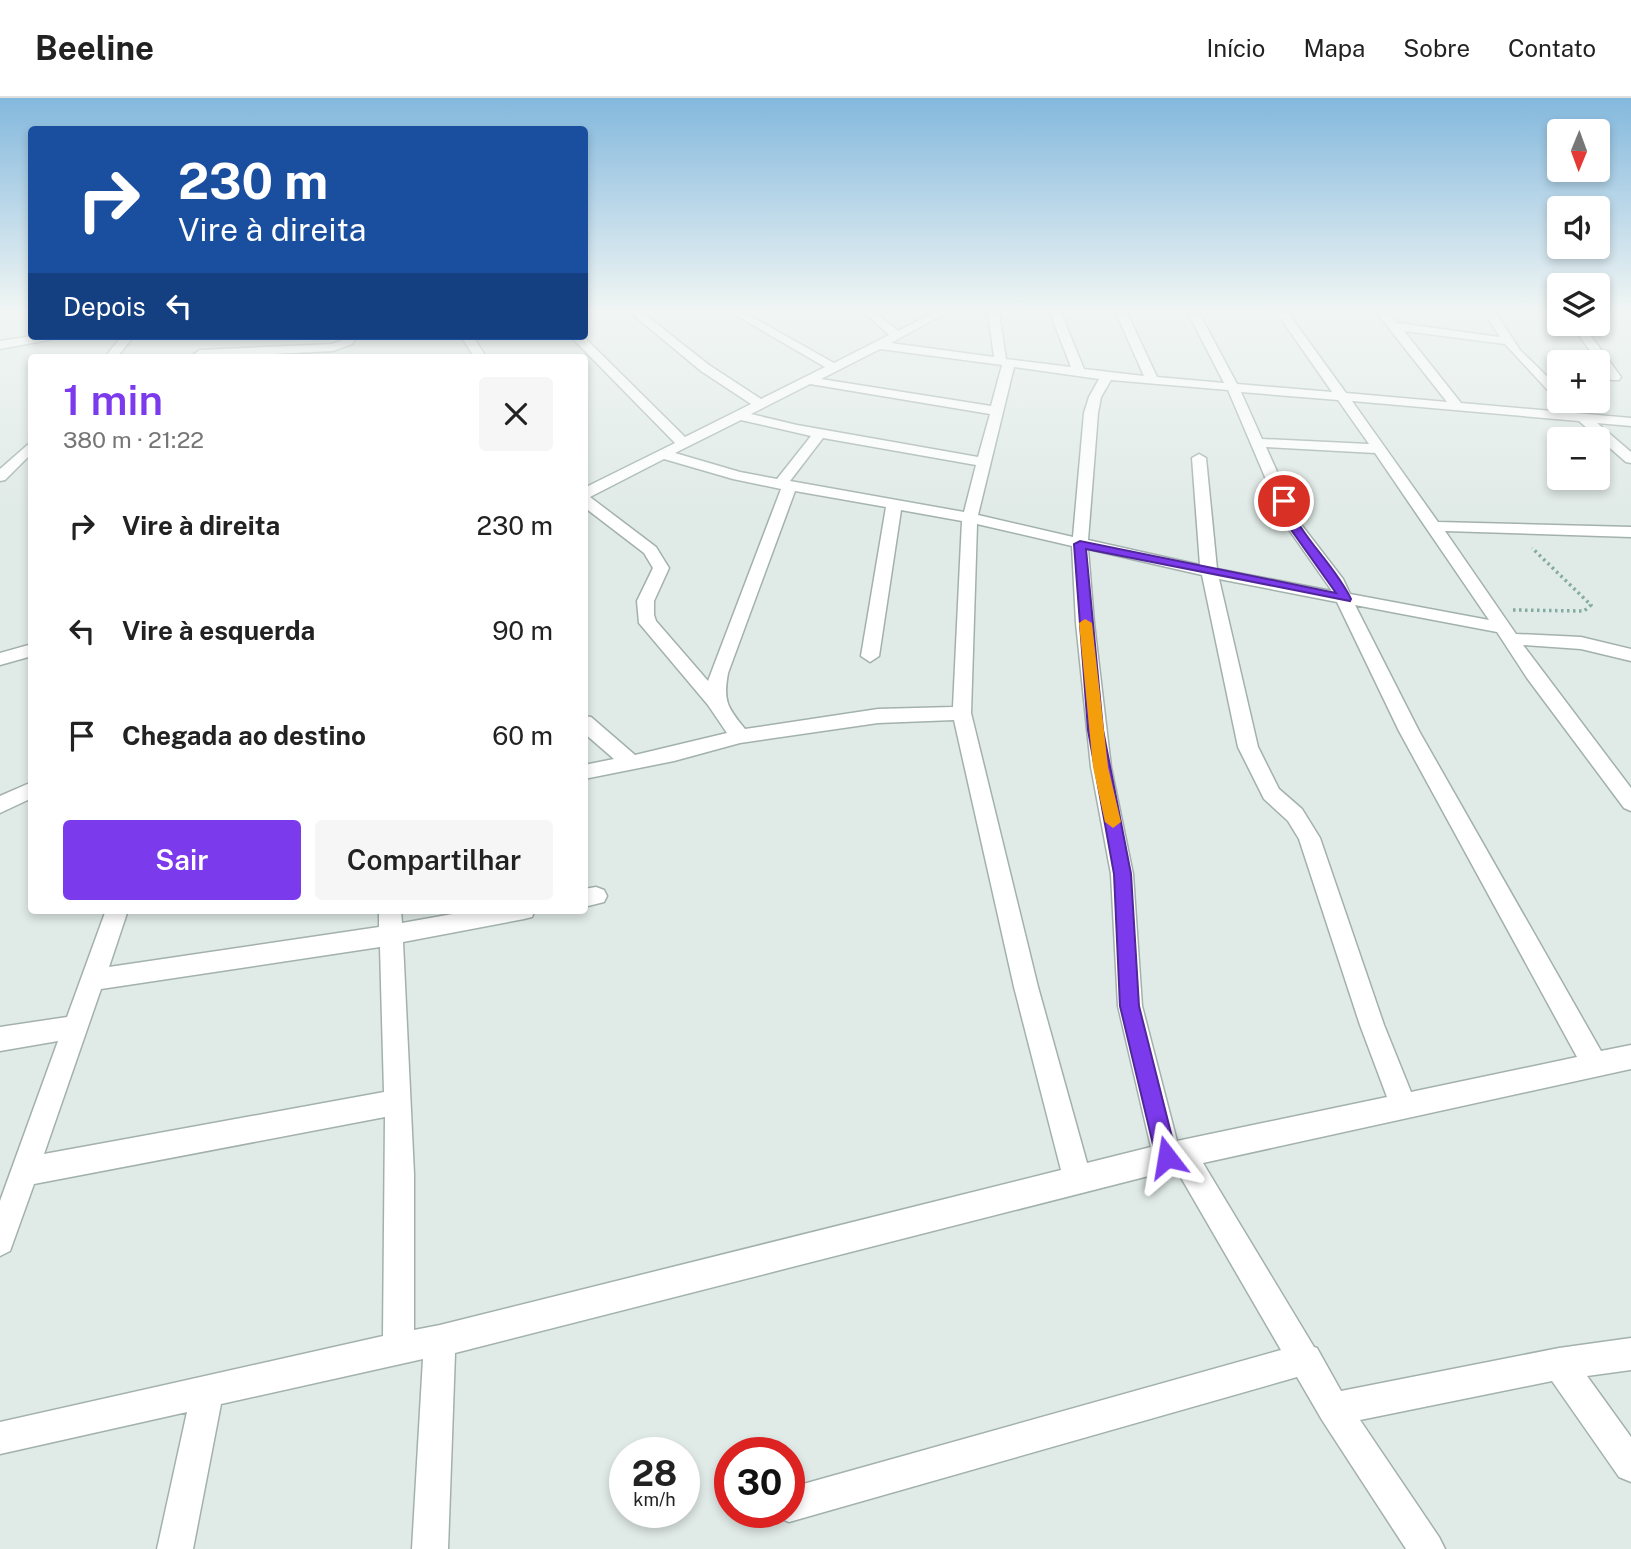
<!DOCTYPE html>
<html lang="pt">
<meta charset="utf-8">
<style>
:root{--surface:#fff;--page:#f6f6f6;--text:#222;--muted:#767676;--line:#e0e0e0;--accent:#7c3aed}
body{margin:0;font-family:"Public Sans",sans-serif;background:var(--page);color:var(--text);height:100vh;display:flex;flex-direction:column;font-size:26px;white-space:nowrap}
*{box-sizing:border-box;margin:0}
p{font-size:23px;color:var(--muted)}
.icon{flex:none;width:38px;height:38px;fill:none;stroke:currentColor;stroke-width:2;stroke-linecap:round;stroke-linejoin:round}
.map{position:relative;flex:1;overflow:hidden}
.drawer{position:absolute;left:28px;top:256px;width:560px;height:560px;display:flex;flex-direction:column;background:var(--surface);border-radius:7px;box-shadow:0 4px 10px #0003}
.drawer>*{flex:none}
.top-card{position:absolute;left:28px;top:28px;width:560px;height:214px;border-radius:7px;box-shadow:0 4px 10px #0003;background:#1a4fa0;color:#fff;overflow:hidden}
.needle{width:46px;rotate:181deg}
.controls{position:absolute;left:1547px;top:21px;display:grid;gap:14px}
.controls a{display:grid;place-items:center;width:63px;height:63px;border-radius:7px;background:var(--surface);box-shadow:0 4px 10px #0003;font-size:35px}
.speed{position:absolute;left:609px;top:1339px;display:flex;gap:14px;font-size:35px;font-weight:700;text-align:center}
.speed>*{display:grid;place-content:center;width:91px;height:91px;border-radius:50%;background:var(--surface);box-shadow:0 4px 10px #0003;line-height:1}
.speed small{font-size:18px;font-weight:400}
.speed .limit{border:10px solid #d22;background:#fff;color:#111}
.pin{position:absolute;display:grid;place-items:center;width:60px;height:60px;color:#fff;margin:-30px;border:4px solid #fff;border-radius:50%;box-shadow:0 2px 7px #0007}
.me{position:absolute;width:77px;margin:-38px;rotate:346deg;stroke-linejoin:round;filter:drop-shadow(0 0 5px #0008)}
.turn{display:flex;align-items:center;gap:24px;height:147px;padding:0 35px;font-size:32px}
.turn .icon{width:91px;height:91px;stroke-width:2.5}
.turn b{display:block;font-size:49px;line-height:60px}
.then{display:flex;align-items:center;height:66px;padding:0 35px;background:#0003;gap:14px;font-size:26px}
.round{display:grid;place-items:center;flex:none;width:74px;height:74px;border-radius:7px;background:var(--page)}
.summary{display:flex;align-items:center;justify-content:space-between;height:119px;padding:0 35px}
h1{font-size:42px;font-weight:600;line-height:52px;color:var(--accent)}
.action{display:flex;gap:14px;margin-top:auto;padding:14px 35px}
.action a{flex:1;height:80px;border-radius:7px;background:var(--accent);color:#fff;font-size:28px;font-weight:600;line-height:80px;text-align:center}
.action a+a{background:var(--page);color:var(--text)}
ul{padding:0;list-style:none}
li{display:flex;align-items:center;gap:21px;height:105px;padding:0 35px}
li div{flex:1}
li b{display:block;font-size:26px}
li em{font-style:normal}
header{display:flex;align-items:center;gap:42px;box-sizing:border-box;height:98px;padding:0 35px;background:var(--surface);border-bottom:2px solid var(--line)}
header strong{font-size:33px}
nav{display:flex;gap:38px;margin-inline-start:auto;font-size:24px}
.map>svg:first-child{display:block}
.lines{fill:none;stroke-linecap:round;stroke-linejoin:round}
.minor-casing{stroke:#a3b1ad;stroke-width:3}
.path{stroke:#83aba1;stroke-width:3.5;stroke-dasharray:2.5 3.5;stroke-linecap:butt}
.minor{fill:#fff;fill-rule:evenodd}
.route{fill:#7c3aed;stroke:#51269a;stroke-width:2}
.slow{fill:#f59e0b}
</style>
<header>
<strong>Beeline</strong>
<nav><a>Início</a><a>Mapa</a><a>Sobre</a><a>Contato</a></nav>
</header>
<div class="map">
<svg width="1631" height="1451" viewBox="0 0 1631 1451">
<rect width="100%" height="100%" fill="#e0eae6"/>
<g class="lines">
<g class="minor-casing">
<g id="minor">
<path d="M631 215H643L709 267 761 301 825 269 732 215H745L834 265 889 237 865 215H876L898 233 933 215H946L891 245 994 259 988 215H999L1006 261 1071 269 1050 215H1061L1084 271 1144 278 1116 215H1127L1157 279 1224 285 1188 215H1199L1237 286 1332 294 1277 215H1288L1346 295 1447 304 1377 215H1389L1397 225 1500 239 1485 215H1496L1520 252 1559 290V301L1555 300 1505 246 1404 233 1461 305 1631 320V328L1597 325 1631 354V365L1626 364 1579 323 1352 303 1438 424 1631 429V439L1445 433 1516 536 1581 539 1631 551V563L1581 551 1523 547 1631 690V713L1624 710 1527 580 1497 534 1355 507 1419 633 1601 953 1631 947V971L1203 1065 1314 1249 1317 1250 1341 1293 1559 1250 1631 1240V1272L1587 1278 1631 1339V1384L1619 1379 1552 1283 1360 1322 1439 1439 1445 1451H1406L1322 1322 1297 1279 789 1424 777 1419 775 1414H789V1390L1281 1252 1176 1071 455 1255 448 1451H412L423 1261 221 1306 193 1451H157L187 1314 0 1356V1324L383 1238 385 1019 34 1086 10 1153 0 1158V1103L58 943 0 953V929L67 919 106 812H128L109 869 379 829V812H401L402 825 475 812H535L532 819 524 821 403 844 414 1076V1232L440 1227 1061 1072 1014 889 954 622 878 625 740 645 674 663 584 681V667L614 661 584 635V618L591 619 635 657 727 635 708 607 639 525 637 503 653 470 644 455 584 409V390L675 345 570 238H583L685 339 751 306 701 273ZM880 251 1002 267 991 308 821 281ZM1014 269 1099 281 1089 299 1084 315 1073 439 978 417ZM1111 282 1228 292 1285 426 1332 493 1217 471 1206 360 1199 356 1192 360 1200 467 1088 442 1098 315 1101 299ZM810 286 990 316 978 359 797 327 751 316ZM1241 294 1338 302 1369 346 1262 341ZM741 322 811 338 777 381 740 374 675 355ZM823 340 976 367 964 414 790 383ZM1266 349 1375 355 1489 522 1350 496 1343 481 1300 425ZM664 361 733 381 781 391 708 583 656 523 654 517V503L669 470 656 449 590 399ZM795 393 886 409 861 558 870 564 879 558 901 412 962 423 953 609 878 611 745 631C727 609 723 603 728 575ZM977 426 1072 448 1076 525 1091 669 1111 776 1118 908 1151 1049 1087 1065 1038 889 971 615ZM1088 451 1202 477 1238 649 1264 701 1288 723 1299 741 1360 927 1387 999 1177 1043 1142 908 1133 776 1111 669 1094 525ZM1219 481 1337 504 1399 633 1577 959 1411 994 1384 927 1320 740 1302 711 1279 691 1258 649ZM380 849 384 994 44 1056 101 891Z"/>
<path d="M1571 226H1582L1621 279 1619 282H1611Z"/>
<path d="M33 238H60L54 241 0 251V243Z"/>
<path d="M122 238H134L117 259H105Z"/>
<path d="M345 238H357L352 246 333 253 211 259H198L194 256 200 252 332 246 343 242Z"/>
<path d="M461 238H473L486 259H474Z"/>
<path d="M32 343V355L5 382 0 383V371Z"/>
<path d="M32 546V558L0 567V555Z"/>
<path d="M32 684V700L0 715V698Z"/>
<path d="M596 789 604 792 607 798 604 804 584 809V791Z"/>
</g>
</g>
<path class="path" d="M1513 512 1584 513 1591 507 1532 450"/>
<use href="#minor" class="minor"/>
</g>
<linearGradient id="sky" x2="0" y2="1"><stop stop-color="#83b8dd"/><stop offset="0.51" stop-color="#f1f6f4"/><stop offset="1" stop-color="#f1f6f4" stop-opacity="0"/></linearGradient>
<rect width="1631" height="418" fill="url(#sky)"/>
<path class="route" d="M1284 400C1294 405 1294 419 1300 428 1316 453 1338 474 1351 501L1350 503 1086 451 1103 632 1131 776 1139 908 1177 1059 1174 1066 1167 1069 1159 1066 1156 1059 1120 908 1114 776 1088 632 1074 446 1080 443 1336 495 1287 426 1278 403Z"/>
<path class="slow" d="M1085 521 1092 525 1108 669 1121 724 1113 730 1105 724 1093 669 1079 525Z"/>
</svg>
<div class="controls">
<a><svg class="needle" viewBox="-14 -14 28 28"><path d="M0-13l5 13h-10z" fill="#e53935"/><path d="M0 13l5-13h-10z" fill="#767676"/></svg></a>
<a><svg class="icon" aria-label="sound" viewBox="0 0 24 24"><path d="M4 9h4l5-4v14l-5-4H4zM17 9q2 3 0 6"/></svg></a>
<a><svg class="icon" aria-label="layers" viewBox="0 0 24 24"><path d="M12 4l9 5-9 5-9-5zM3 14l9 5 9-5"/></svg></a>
<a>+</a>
<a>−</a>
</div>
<div class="speed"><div>28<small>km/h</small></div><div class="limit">30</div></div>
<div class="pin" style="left:1284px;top:403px;background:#d93025"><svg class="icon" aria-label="arrive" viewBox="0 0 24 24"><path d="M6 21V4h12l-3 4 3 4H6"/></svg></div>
<svg class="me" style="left:1167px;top:1059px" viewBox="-20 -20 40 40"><path d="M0-17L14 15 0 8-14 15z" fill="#7c3aed" stroke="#fff" stroke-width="4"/></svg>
<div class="top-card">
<div class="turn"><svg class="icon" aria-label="right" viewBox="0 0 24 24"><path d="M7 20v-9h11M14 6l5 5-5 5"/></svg><div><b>230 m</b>Vire à direita</div></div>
<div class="then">Depois<svg class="icon" aria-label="left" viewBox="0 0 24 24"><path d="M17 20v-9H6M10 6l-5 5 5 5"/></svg></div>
</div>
<section class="drawer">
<div class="summary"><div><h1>1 min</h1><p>380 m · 21:22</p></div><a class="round"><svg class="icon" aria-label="close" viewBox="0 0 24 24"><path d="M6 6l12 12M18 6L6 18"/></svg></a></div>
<ul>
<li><svg class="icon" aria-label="right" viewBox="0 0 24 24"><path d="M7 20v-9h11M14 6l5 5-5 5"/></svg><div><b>Vire à direita</b></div><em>230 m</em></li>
<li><svg class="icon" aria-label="left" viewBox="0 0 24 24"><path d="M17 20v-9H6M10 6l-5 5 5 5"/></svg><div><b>Vire à esquerda</b></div><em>90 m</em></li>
<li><svg class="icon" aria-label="arrive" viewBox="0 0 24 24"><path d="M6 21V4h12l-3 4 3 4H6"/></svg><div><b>Chegada ao destino</b></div><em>60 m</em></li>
</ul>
<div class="action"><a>Sair</a><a>Compartilhar</a></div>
</section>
</div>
